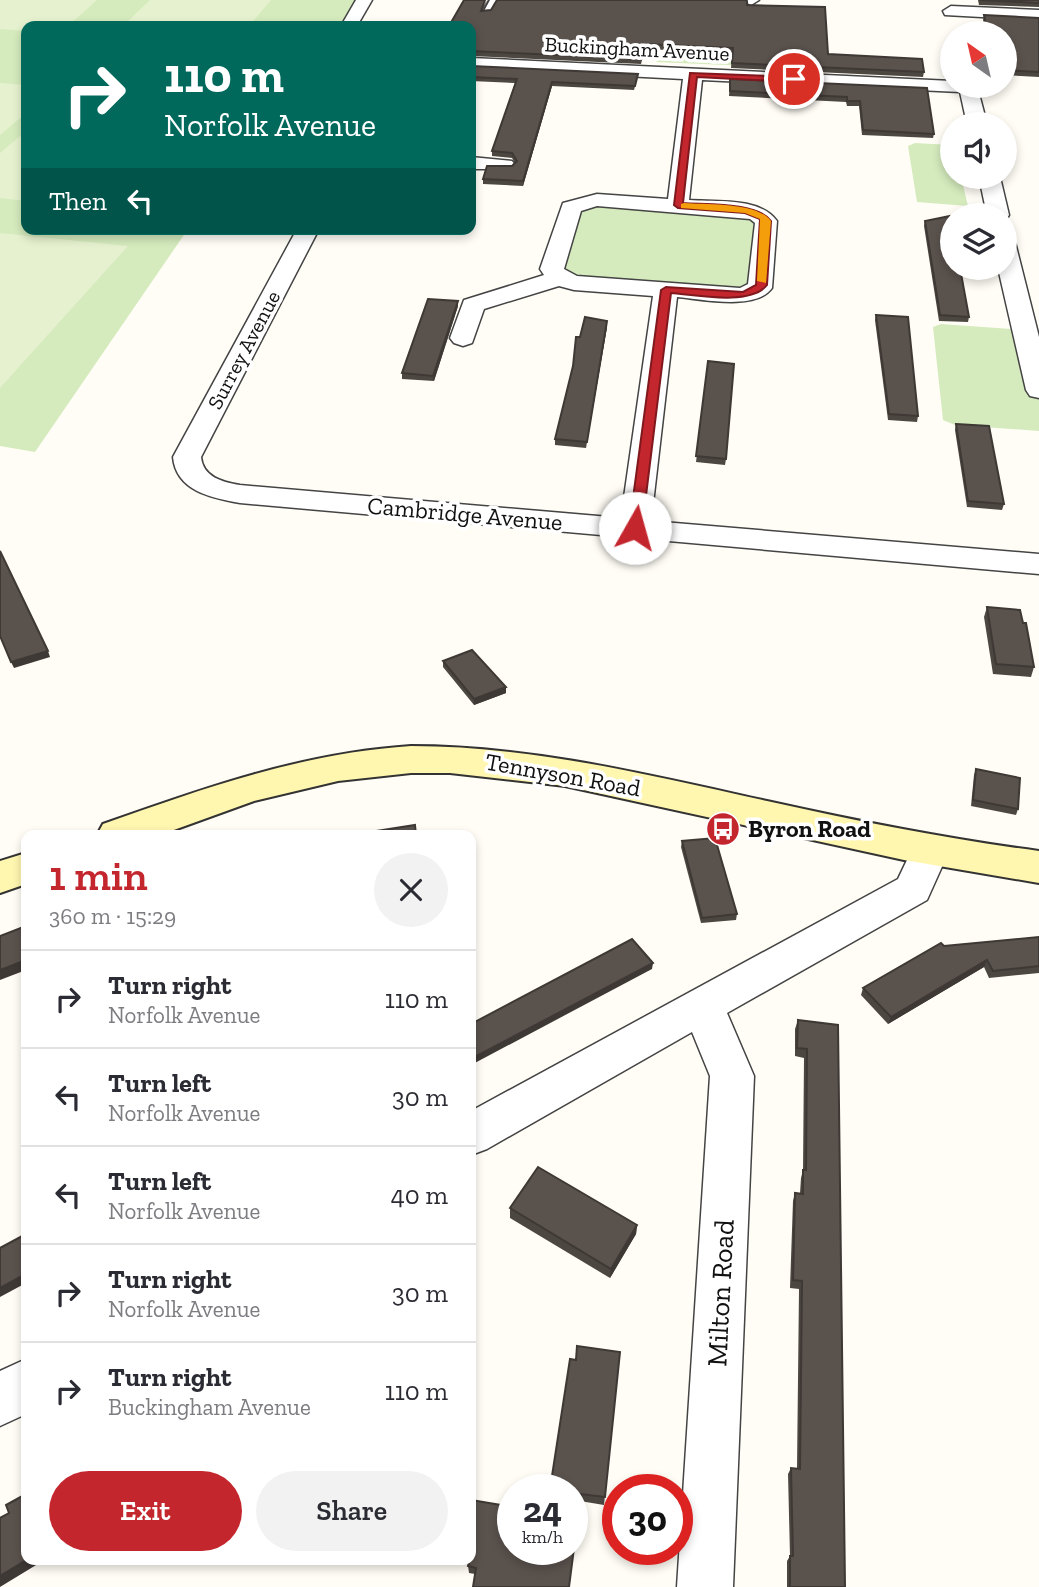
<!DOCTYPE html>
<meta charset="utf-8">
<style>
:root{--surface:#fff;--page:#f2f2f3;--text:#2b2b33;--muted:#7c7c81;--line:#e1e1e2;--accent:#c4262e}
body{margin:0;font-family:"Zilla Slab",serif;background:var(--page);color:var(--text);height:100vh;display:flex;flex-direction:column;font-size:26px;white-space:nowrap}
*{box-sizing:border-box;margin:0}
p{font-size:23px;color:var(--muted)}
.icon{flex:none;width:38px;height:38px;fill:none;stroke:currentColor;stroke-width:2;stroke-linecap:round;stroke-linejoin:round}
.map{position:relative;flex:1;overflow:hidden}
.drawer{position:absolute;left:21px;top:830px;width:455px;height:735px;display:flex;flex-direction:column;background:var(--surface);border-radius:14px;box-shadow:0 4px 10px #0003}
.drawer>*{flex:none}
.guide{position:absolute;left:21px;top:21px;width:455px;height:214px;border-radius:14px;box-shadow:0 4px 10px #0003;background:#00695c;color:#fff;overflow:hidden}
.needle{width:46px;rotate:326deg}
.buttons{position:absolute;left:940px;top:21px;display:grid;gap:14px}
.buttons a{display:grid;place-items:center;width:77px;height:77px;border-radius:50%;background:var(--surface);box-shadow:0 4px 10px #0003;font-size:35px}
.speed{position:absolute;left:497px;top:1474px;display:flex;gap:14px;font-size:35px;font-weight:700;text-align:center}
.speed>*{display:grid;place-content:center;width:91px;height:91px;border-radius:50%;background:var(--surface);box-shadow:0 4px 10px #0003;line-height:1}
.speed small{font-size:18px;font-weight:400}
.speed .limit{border:10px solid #d22;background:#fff;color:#111}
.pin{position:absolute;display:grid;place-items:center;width:60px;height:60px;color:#fff;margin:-30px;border:4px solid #fff;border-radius:50%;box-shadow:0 2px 7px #0007}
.me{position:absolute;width:77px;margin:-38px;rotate:7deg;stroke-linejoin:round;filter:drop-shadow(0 0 5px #0008)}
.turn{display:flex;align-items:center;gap:24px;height:147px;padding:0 28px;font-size:32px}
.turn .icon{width:91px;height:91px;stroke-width:2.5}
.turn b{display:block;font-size:49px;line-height:60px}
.then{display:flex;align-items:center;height:66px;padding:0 28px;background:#0003;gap:14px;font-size:26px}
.round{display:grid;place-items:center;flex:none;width:74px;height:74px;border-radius:37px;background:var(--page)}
.head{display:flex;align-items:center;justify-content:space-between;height:119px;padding:0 28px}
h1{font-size:42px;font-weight:600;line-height:52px;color:var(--accent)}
.primary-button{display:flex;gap:14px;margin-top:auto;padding:14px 28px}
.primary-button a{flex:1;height:80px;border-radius:42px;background:var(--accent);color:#fff;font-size:28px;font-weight:600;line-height:80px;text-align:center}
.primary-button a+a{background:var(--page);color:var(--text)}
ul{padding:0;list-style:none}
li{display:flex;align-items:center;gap:21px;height:98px;padding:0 28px;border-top:2px solid var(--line)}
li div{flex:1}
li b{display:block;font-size:26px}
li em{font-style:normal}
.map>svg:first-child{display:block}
.green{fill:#d5ebbd}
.pitch{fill:#e6f2cf}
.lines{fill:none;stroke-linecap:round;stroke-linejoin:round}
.lane-casing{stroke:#444;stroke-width:4}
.street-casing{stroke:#444;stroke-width:3}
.secondary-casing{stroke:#333;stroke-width:4}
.lane{fill:#fff;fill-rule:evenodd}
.street{fill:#fff;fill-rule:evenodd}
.secondary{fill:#fff6b0;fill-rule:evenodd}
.wall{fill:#4d4742}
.shaded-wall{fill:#3f3936}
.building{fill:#5a524d;stroke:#3f3936;stroke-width:2}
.route{fill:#c4262e;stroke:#7f191e;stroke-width:2}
.slow{fill:#f59e0b}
.labels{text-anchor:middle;stroke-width:7;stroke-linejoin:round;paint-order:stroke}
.far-street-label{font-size:21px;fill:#111;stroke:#fff}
.street-label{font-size:24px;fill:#111;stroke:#fff}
.poi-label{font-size:24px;font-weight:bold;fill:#111;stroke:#fff;text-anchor:start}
.near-street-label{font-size:28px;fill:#111;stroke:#fff}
</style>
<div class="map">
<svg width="1039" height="1587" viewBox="0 0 1039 1587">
<rect width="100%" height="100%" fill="#fffdf5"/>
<g class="green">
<path d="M0 0H364L349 26H26V229H188L35 452 0 446Z"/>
<path d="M673 54 733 58 748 66 656 62 662 57Z"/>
<path d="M915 143 952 145V177H961L968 206 917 202 908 146Z"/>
<path d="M597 205 742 214 758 223 755 282 743 289 577 281 563 273 577 211Z"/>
<path d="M941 324 1025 330 1039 390V431L955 425 943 420 933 327Z"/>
</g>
<g class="pitch">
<path d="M0 0H97L68 26H26V31L0 29Z"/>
<path d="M150 0H271L249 26H123Z"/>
<path d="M0 83 26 85V113L0 135Z"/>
<path d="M26 131V201L0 198V153Z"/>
<path d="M0 233 128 246 0 388Z"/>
</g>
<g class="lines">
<g class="lane-casing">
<path id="lane" d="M490 0H499L489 13H483Z"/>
</g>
<g class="street-casing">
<g id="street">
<path d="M356 0H372L357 26H341Z"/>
<path d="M742 0H759L751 5Z"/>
<path d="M951 6 1039 10V20L945 15 943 11Z"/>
<path d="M471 58 952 81V86H977L987 124H967L960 92 702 80 689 200C716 202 760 197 777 221L772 288C756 311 701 299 677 297L651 521 1039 554V574L240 503C212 498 176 491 173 457L297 229H319L201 457C203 477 222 482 240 485L621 518 653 296 574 290 559 286 484 309 472 343 463 346 454 343 450 338 464 300 544 275 540 269 563 203 597 194 668 199 683 79 471 68ZM597 206 750 219 755 223 748 284 740 288 577 276 564 269 581 211Z"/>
<path d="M471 157 512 161 515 165 512 169H471Z"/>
<path d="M979 177H1000L1009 215 1006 220 1004 215H987Z"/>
<path d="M1004 235 1012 237 1015 242 1039 337V398L1030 396 1026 390 998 268H1004Z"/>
<path d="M930 836 944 841 949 851 927 900 727 1013 754 1076 733 1587H677L710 1076 692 1032 487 1149 471 1155V1111L898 879 916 841Z"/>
<path d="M26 1359V1414L0 1426V1371Z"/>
</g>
</g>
<g class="secondary-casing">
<g id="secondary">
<path d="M411 746C532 746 649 775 767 801 857 821 947 839 1039 851V883L904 860 565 786 450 773H411L338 781 254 801 160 835H97L103 824C204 788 303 753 411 746Z"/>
<path d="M26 853V884L0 893V861Z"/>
</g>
</g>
<use href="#lane" class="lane"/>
<use href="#street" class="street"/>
<use href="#secondary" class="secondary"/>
</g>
<g class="wall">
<path d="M487 0 483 10 747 5 828 54 924 72 923 77 731 68 732 53 645 49 641 64 471 56V26Z"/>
<path d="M978 0H1039V7L979 5Z"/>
<path d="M984 15 1039 18V77L1004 75V33H986L983 20Z"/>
<path d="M471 66 637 79 634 90 552 86 523 186 483 184V179L512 166 515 163 512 158 492 156V151L515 83 471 81Z"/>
<path d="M730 79 927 88 934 134 933 138 862 135 859 106H847L846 102 729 96Z"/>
<path d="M925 221 969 317 968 322 939 321 924 226Z"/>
<path d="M458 306 434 381 402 379V373Z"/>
<path d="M876 315 918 416 917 422 888 420 875 320Z"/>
<path d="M607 327 586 448 555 445V439L580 337Z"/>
<path d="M708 361 726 459 725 465 696 462Z"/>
<path d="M956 424 1004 504 1002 510 967 507 955 430Z"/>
<path d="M987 607 1034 667 1031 677 993 674 984 617Z"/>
<path d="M443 661 506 687V693L474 705 443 667Z"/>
<path d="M976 769 1018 809 1016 815 971 806 974 775Z"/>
<path d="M682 841 737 914 736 920 701 923 681 847Z"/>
<path d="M1039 937V973L989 978 984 967 888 1024 861 995 863 988 944 946Z"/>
<path d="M798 1020 838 1025 845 1587H787V1561L790 1556 788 1474 791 1468H797L799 1289 790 1288 793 1201 795 1193H800L801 1178 803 1170 804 1058 795 1056V1029Z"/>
<path d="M510 1208 637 1225 636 1234 610 1278 510 1218Z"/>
<path d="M577 1346 620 1352 604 1505 580 1501 569 1587H473L475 1574 469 1573 468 1566 470 1559H471L473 1540H471V1500L513 1507V1549H572V1489H550L570 1359 576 1360Z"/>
</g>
<g class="shaded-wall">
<path d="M552 82V86L523 186V181Z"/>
<path d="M458 301V306L434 381 433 376Z"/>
<path d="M607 321V327L586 448 587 442Z"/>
<path d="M48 651 50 657 14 668 11 662Z"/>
<path d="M506 687V693L474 705V699Z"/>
<path d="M26 960V970L0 980V970Z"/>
<path d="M987 960 984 967 888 1024 891 1017Z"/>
<path d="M653 963 652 969 471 1065V1059Z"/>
<path d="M637 1225 636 1234 610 1278 611 1269Z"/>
<path d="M26 1274V1283L0 1297V1288Z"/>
<path d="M28 1559H46L0 1587V1576Z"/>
</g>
<g class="building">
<path d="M464 0H485L481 11 491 10 497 0H746L747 1V5L825 7 828 54 922 59 924 72 732 63 733 48 646 44 642 59 471 51V26H449Z"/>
<path d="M980 0H1039V3Z"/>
<path d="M984 15 1039 18V72L1004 70V33H988Z"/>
<path d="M471 66 638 74 635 86 552 82 523 181 483 179 487 166H512L517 161 512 153 492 151 517 79 471 77Z"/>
<path d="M730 79 927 88 934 134 863 130 860 101H847V97L730 91Z"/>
<path d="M950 216 952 227V268H960L969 317 940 315 925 221Z"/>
<path d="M428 299 458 301 433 376 402 373Z"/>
<path d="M876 315 908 317 918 416 889 414Z"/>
<path d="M585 317 607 321 587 442 555 439 573 366 576 337H580Z"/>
<path d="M708 361 734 364 726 459 696 456Z"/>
<path d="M956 424 989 426 1004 504 968 501Z"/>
<path d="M0 551 48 651 11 662 0 636Z"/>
<path d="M987 607 1020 610 1023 623H1026L1034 667 996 664Z"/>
<path d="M472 650 506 687 474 699 443 661Z"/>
<path d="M976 769 1020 778 1018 809 973 800Z"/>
<path d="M415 825 416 835H351Z"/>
<path d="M715 838 737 914 702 918 682 841Z"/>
<path d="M26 926V960L0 970V936Z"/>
<path d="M1039 937V966L993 971 987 960 891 1017 863 988 941 943 944 946Z"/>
<path d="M632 939 653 963 471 1059V1024Z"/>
<path d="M798 1020 838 1025 845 1587H790V1556H793L791 1468 800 1469 802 1281 793 1280 795 1193 803 1194V1170H806L807 1049 797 1048Z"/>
<path d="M538 1167 637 1225 611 1269 510 1208Z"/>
<path d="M26 1234V1274L0 1288V1248Z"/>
<path d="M577 1346 620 1352 605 1497 581 1494 569 1587H473L476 1568 468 1566 470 1559H471L474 1534 471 1533V1500L513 1507V1549H572V1489H550L570 1359 576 1360Z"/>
<path d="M26 1494V1559H28L0 1576V1518L9 1513 6 1505Z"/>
</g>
<path class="route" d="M690 73 794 77 798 79 794 82 697 77 683 203C706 205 757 202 771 221L767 285C751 306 696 295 671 293L642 528 635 532 629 528 661 290 666 287 743 292 756 285 760 219 745 213 678 208 674 205Z"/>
<path class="slow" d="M684 203C707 205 757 202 771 221L766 283 757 281 760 219 745 213 681 208V204Z"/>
<defs>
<g id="bus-disc" transform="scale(1.75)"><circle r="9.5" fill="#c4262e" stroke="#fff"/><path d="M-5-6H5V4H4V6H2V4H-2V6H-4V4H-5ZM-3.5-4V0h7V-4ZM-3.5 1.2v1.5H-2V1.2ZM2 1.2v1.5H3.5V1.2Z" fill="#fff"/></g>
</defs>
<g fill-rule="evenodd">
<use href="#bus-disc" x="723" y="829"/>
</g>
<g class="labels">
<g class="far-street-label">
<text transform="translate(637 49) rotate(3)" y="7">Buckingham Avenue</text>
<text transform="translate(244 350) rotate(-62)" y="7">Surrey Avenue</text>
</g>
<g class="street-label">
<text transform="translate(465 514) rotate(5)" y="8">Cambridge Avenue</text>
<text transform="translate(563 775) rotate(10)" y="8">Tennyson Road</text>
</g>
<g class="poi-label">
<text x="748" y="837">Byron Road</text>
</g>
<g class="near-street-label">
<text transform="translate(720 1293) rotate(-87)" y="10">Milton Road</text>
</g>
</g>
</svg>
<div class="buttons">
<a><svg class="needle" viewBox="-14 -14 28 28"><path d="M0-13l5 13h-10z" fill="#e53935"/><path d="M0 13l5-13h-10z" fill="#7c7c81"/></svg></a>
<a><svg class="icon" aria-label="sound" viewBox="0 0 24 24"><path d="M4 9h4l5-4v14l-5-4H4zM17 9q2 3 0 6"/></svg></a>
<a><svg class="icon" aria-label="layers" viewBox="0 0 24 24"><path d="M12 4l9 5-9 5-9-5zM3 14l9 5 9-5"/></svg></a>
</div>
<div class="speed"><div>24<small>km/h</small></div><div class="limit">30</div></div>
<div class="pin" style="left:794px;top:79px;background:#d93025"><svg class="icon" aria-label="arrive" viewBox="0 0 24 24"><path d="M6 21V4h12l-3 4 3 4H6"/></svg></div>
<svg class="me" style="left:635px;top:528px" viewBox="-20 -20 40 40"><circle r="19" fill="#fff"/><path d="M0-13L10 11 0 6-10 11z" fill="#c4262e"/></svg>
<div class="guide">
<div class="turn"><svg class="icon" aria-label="right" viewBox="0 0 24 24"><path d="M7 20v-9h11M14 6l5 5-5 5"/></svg><div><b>110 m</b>Norfolk Avenue</div></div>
<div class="then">Then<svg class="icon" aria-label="left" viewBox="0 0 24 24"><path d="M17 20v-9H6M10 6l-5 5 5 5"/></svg></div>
</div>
<section class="drawer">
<div class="head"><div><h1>1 min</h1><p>360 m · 15:29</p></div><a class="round"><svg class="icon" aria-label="close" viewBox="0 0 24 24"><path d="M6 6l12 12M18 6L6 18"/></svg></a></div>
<ul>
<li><svg class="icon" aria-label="right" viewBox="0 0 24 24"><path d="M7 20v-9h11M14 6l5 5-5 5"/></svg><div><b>Turn right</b><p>Norfolk Avenue</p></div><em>110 m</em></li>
<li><svg class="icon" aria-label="left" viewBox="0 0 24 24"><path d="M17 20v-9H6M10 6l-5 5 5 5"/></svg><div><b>Turn left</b><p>Norfolk Avenue</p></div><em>30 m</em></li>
<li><svg class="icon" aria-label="left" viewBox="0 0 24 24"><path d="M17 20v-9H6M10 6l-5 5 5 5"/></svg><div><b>Turn left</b><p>Norfolk Avenue</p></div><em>40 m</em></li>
<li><svg class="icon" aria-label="right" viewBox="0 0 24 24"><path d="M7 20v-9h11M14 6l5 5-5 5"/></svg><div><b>Turn right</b><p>Norfolk Avenue</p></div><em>30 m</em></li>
<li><svg class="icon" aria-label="right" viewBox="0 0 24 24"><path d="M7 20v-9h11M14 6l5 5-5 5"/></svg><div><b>Turn right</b><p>Buckingham Avenue</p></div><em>110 m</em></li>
</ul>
<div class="primary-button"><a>Exit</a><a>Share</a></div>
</section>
</div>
